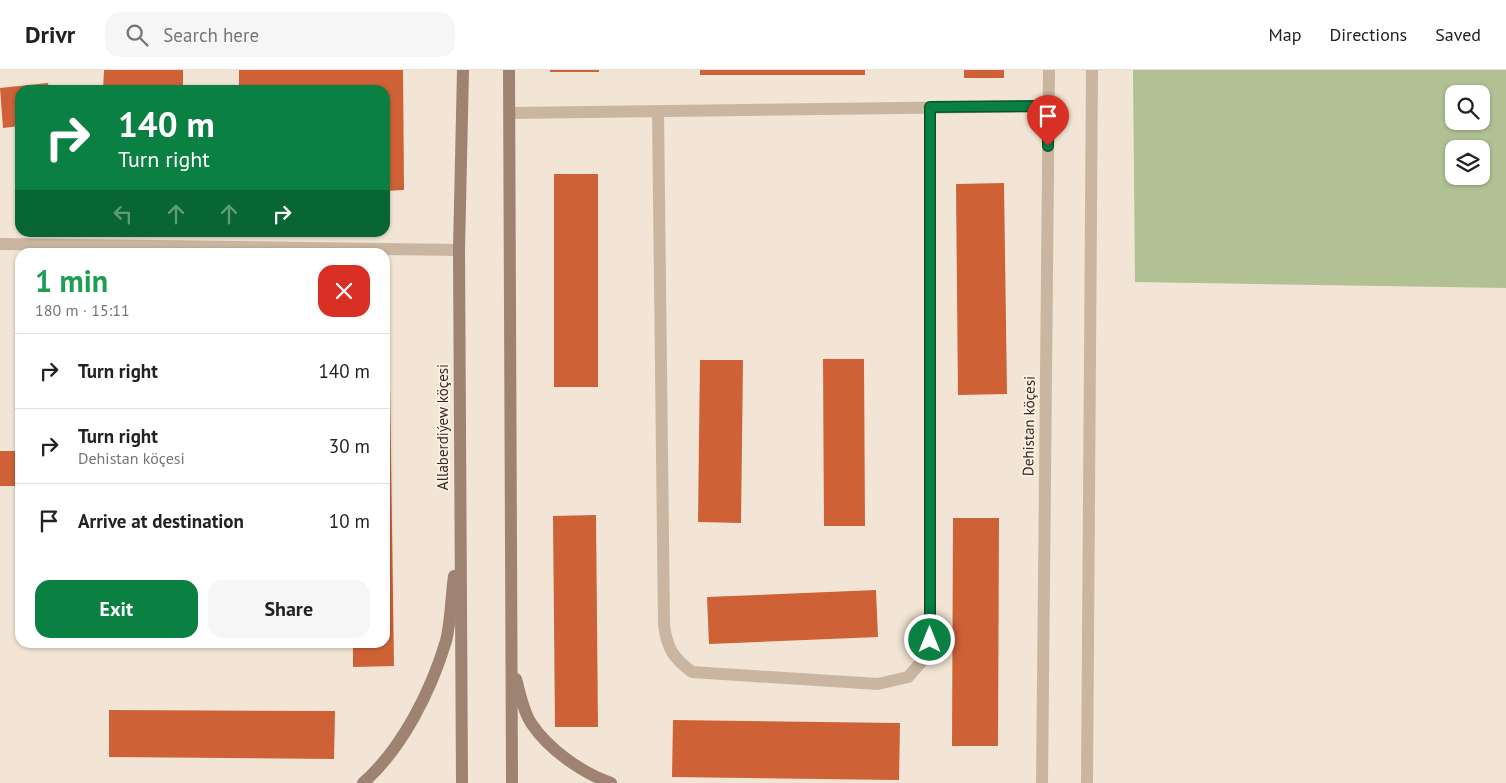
<!DOCTYPE html>
<meta charset="utf-8">
<style>
:root{--surface:#fff;--page:#f6f6f6;--text:#222;--muted:#767676;--line:#e0e0e0;--accent:#0b8043}
body{margin:0;font-family:"PT Sans",sans-serif;background:var(--page);color:var(--text);height:100vh;display:flex;flex-direction:column;font-size:19px;white-space:nowrap}
*{box-sizing:border-box;margin:0}
p{font-size:16px;color:var(--muted)}
.icon{flex:none;width:28px;height:28px;fill:none;stroke:currentColor;stroke-width:2;stroke-linecap:round;stroke-linejoin:round}
.map{position:relative;flex:1;overflow:hidden}
.sheet{position:absolute;left:15px;top:178px;width:375px;height:400px;display:flex;flex-direction:column;background:var(--surface);border-radius:15px;box-shadow:0 1px 4px #0004}
.sheet>*{flex:none}
.hud{position:absolute;left:15px;top:15px;width:375px;height:152px;border-radius:15px;box-shadow:0 1px 4px #0004;background:#0b8043;color:#fff;overflow:hidden}
.fabs{position:absolute;left:1445px;top:15px;display:grid;gap:10px}
.fabs a{display:grid;place-items:center;width:45px;height:45px;border-radius:10px;background:var(--surface);box-shadow:0 1px 4px #0004;font-size:25px}
.pin{position:absolute;display:grid;place-items:center;width:42px;height:42px;color:#fff;margin:-51px -21px;border-radius:50% 50% 50% 0;rotate:-45deg;box-shadow:0 0 5px #0007}
.pin .icon{rotate:45deg}
.me{position:absolute;width:55px;margin:-28px;rotate:0deg;stroke-linejoin:round;filter:drop-shadow(0 0 4px #0008)}
.turn{display:flex;align-items:center;gap:18px;height:105px;padding:0 20px;font-size:22px}
.turn .icon{width:65px;height:65px;stroke-width:2.5}
.turn b{display:block;font-size:35px;line-height:42px}
.lanes{display:flex;align-items:center;height:48px;padding:0 20px;background:#0003;justify-content:center;gap:25px;direction:ltr}
.lanes .off{opacity:.35}
.round{display:grid;place-items:center;flex:none;width:52px;height:52px;border-radius:15px;background:var(--page)}
.headline{display:flex;align-items:center;justify-content:space-between;height:85px;padding:0 20px}
h1{font-size:30px;font-weight:700;line-height:38px;color:#1e9e55}
.action{display:flex;gap:10px;margin-top:auto;padding:10px 20px}
.action a{flex:1;height:58px;border-radius:15px;background:var(--accent);color:#fff;font-size:20px;font-weight:700;line-height:58px;text-align:center}
.action a+a{background:var(--page);color:var(--text)}
ul{padding:0;list-style:none}
li{display:flex;align-items:center;gap:15px;height:75px;padding:0 20px;border-top:1px solid var(--line)}
li div{flex:1}
li b{display:block;font-size:19px}
li em{font-style:normal}
header{display:flex;align-items:center;gap:30px;box-sizing:border-box;height:70px;padding:0 25px;background:var(--surface);border-bottom:1px solid var(--line)}
header strong{font-size:24px}
nav{display:flex;gap:28px;margin-inline-start:auto;font-size:18px}
.search{width:350px;height:45px;background:var(--page);display:flex;align-items:center;gap:12px;box-sizing:border-box;padding:0 18px;border-radius:15px;color:var(--muted);font-size:19px}
.map>svg:first-child{display:block}
.green{fill:#b1c194;fill-rule:evenodd}
.building{fill:#cf6136}
.lines{fill:none;stroke-linecap:round;stroke-linejoin:round}
.lane{stroke:#cab5a0;stroke-width:12}
.street{stroke:#cab5a0;stroke-width:12}
.secondary{stroke:#9e8372;stroke-width:12}
.route-casing{stroke:#07532c;stroke-width:12}
.route{stroke:#0b8043;stroke-width:9}
.labels{text-anchor:middle;stroke-width:4;stroke-linejoin:round;paint-order:stroke}
.street-label{font-size:15px;fill:#342924;stroke:#faefe1}
</style>
<header>
<strong>Drivr</strong>
<div class="search"><svg class="icon" aria-label="search" viewBox="0 0 24 24"><circle cx="10" cy="10" r="6"/><path d="M15 15l6 6"/></svg>Search here</div>
<nav><a>Map</a><a>Directions</a><a>Saved</a></nav>
</header>
<div class="map">
<svg width="1506" height="713" viewBox="0 0 1506 713">
<rect width="100%" height="100%" fill="#f2e5d5"/>
<path class="green" d="M1133 0H1506V218L1135 212ZM1454 24H1481V51H1454ZM1454 79H1481V106H1454Z"/>
<g class="building">
<path d="M104 0H183V20H103Z"/>
<path d="M239 0H403L404 120 385 121V20H239Z"/>
<rect x="550" y="0" width="49" height="2"/>
<rect x="700" y="0" width="165" height="5"/>
<rect x="964" y="0" width="40" height="8"/>
<path d="M48 13 49 20H20V56L3 58 0 18Z"/>
<rect x="554" y="104" width="44" height="213"/>
<path d="M1004 113 1007 324 958 325 956 114Z"/>
<path d="M823 289H864L865 456H824Z"/>
<path d="M700 290H743L741 453 698 452Z"/>
<path d="M385 314H390L394 596 353 597V572H385Z"/>
<rect x="0" y="381" width="20" height="35"/>
<path d="M596 445 598 657H555L553 446Z"/>
<path d="M953 448H999L998 676H952Z"/>
<path d="M876 520 878 567 709 574 707 527Z"/>
<path d="M109 640 335 641 334 689 109 687Z"/>
<path d="M673 650 900 653 899 710 672 707Z"/>
</g>
<g class="lines">
<path class="lane" d="M0 174 459 180"/>
<g class="street">
<path d="M658 41 664 555C667 578 673 588 692 602L878 614 908 607 924 589 930 570V37"/>
<path d="M510 43 1048 36"/>
<path d="M1042 713 1049 0"/>
<path d="M1087 713 1092 0"/>
</g>
<g class="secondary">
<path d="M509 0 512 713"/>
<path d="M516 609C520 623 523 641 531 653 548 679 582 703 611 713"/>
<path d="M363 713C402 679 431 621 446 571 451 551 451 527 454 506"/>
<path d="M462 713 459 180 463 0"/>
</g>
</g>
<g class="lines">
<g class="route-casing">
<path id="route" d="M930 570V37L1048 36V76"/>
</g>
<use href="#route" class="route"/>
</g>
<g class="labels">
<g class="street-label">
<text transform="translate(1029 356) rotate(-89)" y="5">Dehistan köçesi</text>
<text transform="translate(443 357) rotate(-90)" y="5">Allaberdiýew köçesi</text>
</g>
</g>
</svg>
<div class="fabs">
<a><svg class="icon" aria-label="search" viewBox="0 0 24 24"><circle cx="10" cy="10" r="6"/><path d="M15 15l6 6"/></svg></a>
<a><svg class="icon" aria-label="layers" viewBox="0 0 24 24"><path d="M12 4l9 5-9 5-9-5zM3 14l9 5 9-5"/></svg></a>
</div>
<div class="pin" style="left:1048px;top:76px;background:#d93025"><svg class="icon" aria-label="arrive" viewBox="0 0 24 24"><path d="M6 21V4h12l-3 4 3 4H6"/></svg></div>
<svg class="me" style="left:930px;top:570px" viewBox="-20 -20 40 40"><circle r="17" fill="#0b8043" stroke="#fff" stroke-width="3"/><path d="M0-11L8 9 0 5-8 9z" fill="#fff"/></svg>
<div class="hud">
<div class="turn"><svg class="icon" aria-label="right" viewBox="0 0 24 24"><path d="M7 20v-9h11M14 6l5 5-5 5"/></svg><div><b>140 m</b>Turn right</div></div>
<div class="lanes"><svg class="icon off" aria-label="left" viewBox="0 0 24 24"><path d="M17 20v-9H6M10 6l-5 5 5 5"/></svg><svg class="icon off" aria-label="ahead" viewBox="0 0 24 24"><path d="M12 20V5M6 11l6-6 6 6"/></svg><svg class="icon off" aria-label="ahead" viewBox="0 0 24 24"><path d="M12 20V5M6 11l6-6 6 6"/></svg><svg class="icon" aria-label="right" viewBox="0 0 24 24"><path d="M7 20v-9h11M14 6l5 5-5 5"/></svg></div>
</div>
<section class="sheet">
<div class="headline"><div><h1>1 min</h1><p>180 m · 15:11</p></div><a class="round" style="background:#d93025;color:#fff"><svg class="icon" aria-label="close" viewBox="0 0 24 24"><path d="M6 6l12 12M18 6L6 18"/></svg></a></div>
<ul>
<li><svg class="icon" aria-label="right" viewBox="0 0 24 24"><path d="M7 20v-9h11M14 6l5 5-5 5"/></svg><div><b>Turn right</b></div><em>140 m</em></li>
<li><svg class="icon" aria-label="right" viewBox="0 0 24 24"><path d="M7 20v-9h11M14 6l5 5-5 5"/></svg><div><b>Turn right</b><p>Dehistan köçesi</p></div><em>30 m</em></li>
<li><svg class="icon" aria-label="arrive" viewBox="0 0 24 24"><path d="M6 21V4h12l-3 4 3 4H6"/></svg><div><b>Arrive at destination</b></div><em>10 m</em></li>
</ul>
<div class="action"><a>Exit</a><a>Share</a></div>
</section>
</div>
